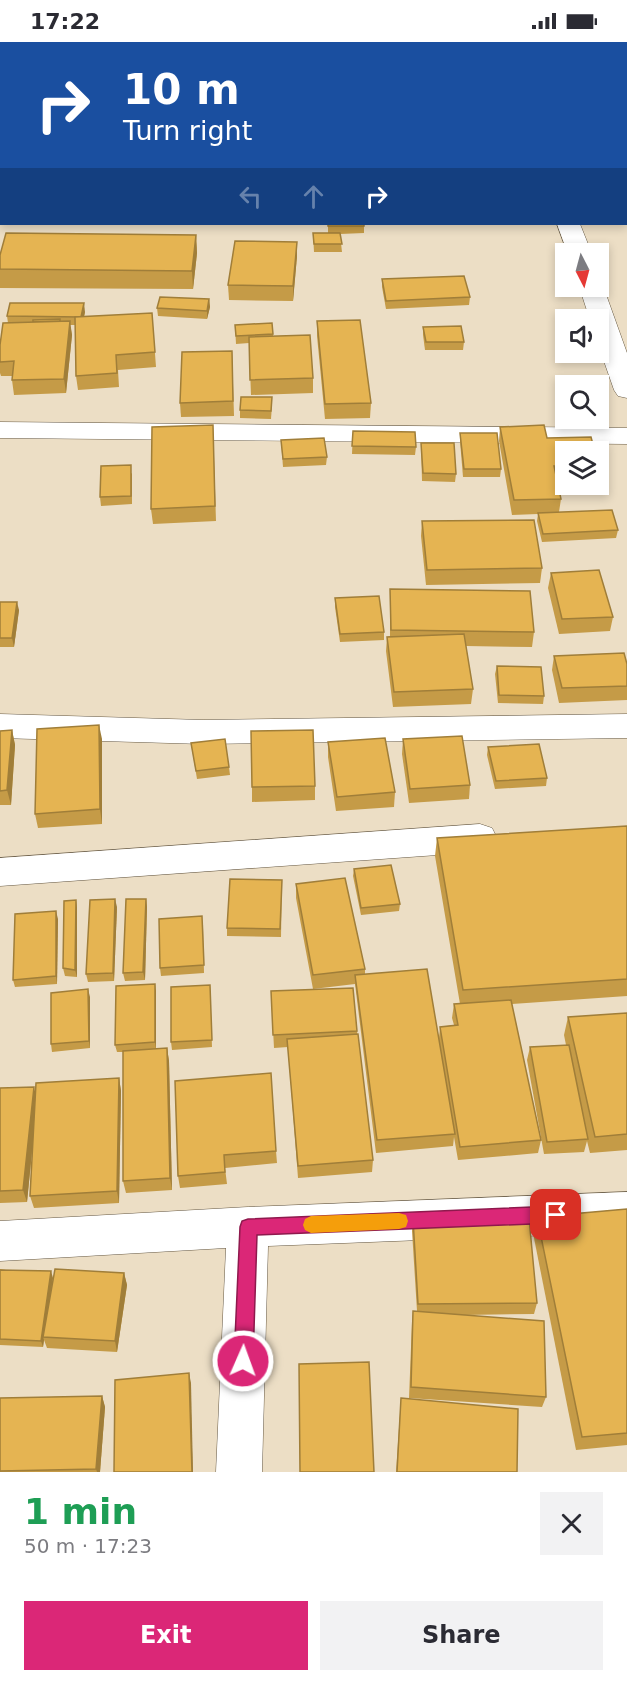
<!DOCTYPE html>
<meta charset="utf-8">
<style>
:root{--surface:#fff;--page:#f2f2f3;--text:#2b2b33;--muted:#7c7c81;--accent:#db2777}
body{margin:0;font-family:"DejaVu Sans",sans-serif;background:var(--page);color:var(--text);height:100vh;display:flex;flex-direction:column;font-size:22px;white-space:nowrap}
*{box-sizing:border-box;margin:0}
p{font-size:20px;color:var(--muted)}
.icon{flex:none;width:33px;height:33px;fill:none;stroke:currentColor;stroke-width:2;stroke-linecap:round;stroke-linejoin:round}
.map{position:relative;height:1430px;overflow:hidden}
.drawer{display:flex;flex-direction:column;background:var(--surface);flex:1}
.drawer>*{flex:none}
.top-card{position:absolute;left:0px;top:0px;width:627px;height:183px;box-shadow:0 3px 9px #0003;background:#1a4fa0;color:#fff;overflow:hidden}
.needle{width:39px;rotate:174deg}
.fabs{position:absolute;left:555px;top:201px;display:grid;gap:12px}
.fabs a{display:grid;place-items:center;width:54px;height:54px;border-radius:0px;background:var(--surface);box-shadow:0 3px 9px #0003;font-size:30px}
.pin{position:absolute;display:grid;place-items:center;width:51px;height:51px;color:#fff;margin:-26px;border-radius:12px;box-shadow:0 3px 9px #0006}
.me{position:absolute;width:66px;margin:-33px;rotate:2deg;stroke-linejoin:round;filter:drop-shadow(0 0 4px #0008)}
.turn{display:flex;align-items:center;gap:21px;height:126px;padding:0 24px;font-size:27px}
.turn .icon{width:78px;height:78px;stroke-width:2.5}
.turn b{display:block;font-size:42px;line-height:51px}
.lanes{display:flex;align-items:center;height:57px;padding:0 24px;background:#0003;justify-content:center;gap:30px;direction:ltr}
.lanes .off{opacity:.35}
.round{display:grid;place-items:center;flex:none;width:63px;height:63px;border-radius:0px;background:var(--page)}
.head{display:flex;align-items:center;justify-content:space-between;height:102px;padding:0 24px}
h1{font-size:36px;font-weight:800;line-height:45px;color:#1e9e55}
.primary-button{display:flex;gap:12px;margin-top:auto;padding:12px 24px}
.primary-button a{flex:1;height:69px;border-radius:0px;background:var(--accent);color:#fff;font-size:24px;font-weight:800;line-height:69px;text-align:center}
.primary-button a+a{background:var(--page);color:var(--text)}
.status{display:flex;justify-content:space-between;align-items:center;height:42px;padding:0 30px;background:var(--surface);direction:ltr}
.status svg{height:16px;fill:currentColor}
.map>svg:first-child{display:block}
.lines{fill:none;stroke-linecap:round;stroke-linejoin:round}
.minor-casing{stroke:#665944;stroke-width:1}
.trunk-casing{stroke:#665944;stroke-width:1}
.minor{fill:#fff;fill-rule:evenodd}
.trunk{fill:#fff;fill-rule:evenodd}
.wall{fill:#c59b47}
.shaded-wall{fill:#a07e39}
.building{fill:#e5b452;stroke:#a07e39;stroke-width:1.5}
.route{fill:#db2777;stroke:#8e194d;stroke-width:1.5}
.slow{fill:#f59e0b}
</style>
<div class="status"><b>17:22</b><svg viewBox="0 0 49 12"><path d="M0 12V9h3v3zM5 12V6h3v6zM10 12V3h3v9zM15 12V0h3v12zM26 1h20v11H26zM47 4h2v5h-2z"/></svg></div>
<div class="map">
<svg width="627" height="1430" viewBox="0 0 627 1430">
<rect width="100%" height="100%" fill="#ecdec5"/>
<g class="lines">
<g class="minor-casing">
<g id="minor">
<path d="M0 380 627 386V402L0 396Z"/>
<path d="M0 672 203 678 627 672V696L203 702 0 696Z"/>
<path d="M480 782 492 786 497 796 492 806 480 810 0 844V816Z"/>
<path d="M627 1150V1190L268 1204 262 1430H216L226 1206 0 1219V1179L248 1165Z"/>
</g>
</g>
<g class="trunk-casing">
<g id="trunk">
<path d="M495 0H515L516 2H496Z"/>
<path d="M557 182H580L592 212H568Z"/>
<path d="M598 239 603 244 627 311V356L618 354 614 348 598 302V278H590L579 244H598Z"/>
</g>
</g>
<use href="#minor" class="minor"/>
<use href="#trunk" class="trunk"/>
</g>
<g class="wall">
<rect x="626" y="81" width="1" height="41"/>
<path d="M328 182H364V191L340 192 342 210H314L313 191H328Z"/>
<path d="M196 193 197 211 193 247 0 246V213Z"/>
<path d="M297 214 293 259 229 258 228 243Z"/>
<path d="M382 237 470 255 469 263 386 267 382 245Z"/>
<path d="M209 257 210 265 207 277 158 274 157 266Z"/>
<path d="M85 270 84 275 152 271 156 325 118 328 119 345 78 348 76 334 75 283H70L72 293 66 351 14 353 12 338V334H1L0 331V303L8 281 7 274Z"/>
<path d="M317 279 371 361 370 376 325 377 317 294Z"/>
<path d="M272 281 273 294 313 336V351L251 353 249 301 236 302 235 283Z"/>
<path d="M423 285 464 300 463 308H425L423 293Z"/>
<path d="M232 309 234 374 181 375 180 361Z"/>
<path d="M272 363 271 377 240 376V368Z"/>
<path d="M213 383 216 479 153 482 151 467Z"/>
<path d="M500 385 547 396 566 410V439H557L561 457 559 470 618 488 616 496 542 500 537 479 538 472 512 473 499 399Z"/>
<path d="M353 389 416 405 415 413 352 412Z"/>
<path d="M460 391 501 427 500 435H463L460 399Z"/>
<path d="M281 398 327 415 326 423 283 425Z"/>
<path d="M421 401 456 432 455 440 422 439Z"/>
<path d="M132 431V462L101 464 100 455Z"/>
<path d="M422 479 542 526 540 541 426 543 421 494Z"/>
<path d="M551 531 613 575 610 589 559 592 548 546Z"/>
<path d="M390 547 534 590 532 605 466 604 473 647 471 662 393 665 386 609 387 595 390 594Z"/>
<path d="M335 556 384 590V598L340 600 335 565Z"/>
<path d="M0 560 19 568 14 605H0Z"/>
<path d="M554 614 627 622V658L559 661 552 628Z"/>
<path d="M497 624 544 654 543 662 498 661 495 632Z"/>
<path d="M12 688 15 703 11 763H0V689Z"/>
<path d="M102 697V782L38 786 35 772Z"/>
<path d="M403 697 470 743 469 757 409 761 402 712Z"/>
<path d="M328 700 395 750 394 765 336 769 328 715Z"/>
<path d="M191 701 229 725 230 733 197 737Z"/>
<path d="M488 705 547 736 546 744 495 747 487 713Z"/>
<path d="M315 744V758L252 760V745Z"/>
<path d="M627 784V954L512 962 541 1098 538 1111 458 1118 454 1095 453 1104 376 1111 355 942 313 947 296 856V842L365 927V932L439 996 440 985 454 983 452 976 454 962H460L435 814 437 796Z"/>
<path d="M354 827 400 862 399 869 361 873 353 834Z"/>
<path d="M282 838 281 895 227 894V886Z"/>
<path d="M146 857 147 865 145 938 125 939 123 931Z"/>
<path d="M76 858 77 866V935L65 934 63 926Z"/>
<path d="M117 865 114 939 88 940 86 932Z"/>
<path d="M58 877 57 942 15 945 13 938Z"/>
<path d="M203 882 204 931 161 934 160 926Z"/>
<path d="M210 943 212 1005 172 1008 171 1000Z"/>
<path d="M156 949V1007L167 1006 169 1019 172 1148 126 1151 123 1139V1010H117L115 1003Z"/>
<path d="M271 949 357 989 373 1118 372 1130 298 1136 288 1005 274 1006Z"/>
<path d="M90 955V1006L52 1010 51 1002Z"/>
<path d="M627 971V1108L590 1111 587 1099 584 1110 544 1112 527 1018 530 1005 566 1003 564 993 568 975Z"/>
<path d="M119 1036 121 1049 119 1161 34 1166 30 1154 33 1101 27 1160 0 1161V1046L36 1053Z"/>
<path d="M175 1039 276 1109 277 1121 225 1126 227 1142 180 1146 178 1134Z"/>
<path d="M627 1167V1403L576 1408 533 1191 537 1175Z"/>
<path d="M413 1177 537 1261 534 1272 464 1273 546 1355 542 1365 409 1356 412 1280 413 1269H417L412 1189Z"/>
<path d="M0 1227 53 1236 49 1263 124 1231 127 1243 117 1310 47 1306 44 1298 43 1305 0 1303Z"/>
<path d="M102 1354 105 1365 100 1430H0V1356Z"/>
<path d="M401 1356 517 1430H396Z"/>
</g>
<g class="shaded-wall">
<path d="M196 193 197 211 193 247 192 229Z"/>
<path d="M297 200V214L293 259V244Z"/>
<path d="M209 257 210 265 207 277V269Z"/>
<path d="M84 261 85 270 82 283 81 275Z"/>
<path d="M70 279 72 293 66 351 64 337Z"/>
<path d="M17 560 19 568 14 605 12 596Z"/>
<path d="M99 683 102 697V782L100 767Z"/>
<path d="M12 688 15 703 11 763 7 748Z"/>
<path d="M115 857 117 865 114 939 113 931Z"/>
<path d="M146 857 147 865 145 938 143 930Z"/>
<path d="M76 858 77 866V935L75 928Z"/>
<path d="M56 869 58 877 57 942 56 934Z"/>
<path d="M155 942 156 949V1007L155 1000Z"/>
<path d="M88 947 90 955V1006L89 999Z"/>
<path d="M167 1006 169 1019 172 1148 170 1136Z"/>
<path d="M119 1036 121 1049 119 1161 117 1149Z"/>
<path d="M34 1045 37 1058 27 1160 23 1148Z"/>
<path d="M51 1229 53 1236 44 1295H43L44 1298 43 1305 41 1299Z"/>
<path d="M124 1231 127 1243 117 1310 115 1299Z"/>
<path d="M189 1331 191 1341 193 1430H192Z"/>
<path d="M102 1354 105 1365 100 1430H97L96 1427Z"/>
</g>
<g class="building">
<rect x="626" y="81" width="1" height="27"/>
<rect x="328" y="182" width="36" height="2"/>
<path d="M6 191 196 193 192 229 0 227V213Z"/>
<path d="M313 191H340L342 202H314Z"/>
<path d="M235 199 297 200 293 244 228 243Z"/>
<path d="M464 234 470 255 386 259 382 237Z"/>
<path d="M160 255 209 257 207 269 157 266Z"/>
<path d="M10 261H84L81 275 7 274Z"/>
<path d="M152 271 155 310 116 313 117 331 76 334 75 275Z"/>
<path d="M60 277V279L33 280V278Z"/>
<path d="M360 278 371 361 325 362 317 279Z"/>
<path d="M70 279 64 337 12 338 14 319 0 320V303L3 281Z"/>
<path d="M272 281 273 292 236 294 235 283Z"/>
<path d="M461 284 464 300H426L423 285Z"/>
<path d="M310 293 313 336 250 338 249 295Z"/>
<path d="M232 309 233 359 180 361 182 310Z"/>
<path d="M241 355H272L271 369 240 368Z"/>
<path d="M213 383 215 464 151 467 152 385Z"/>
<path d="M544 383 547 396 591 395 595 410H566V424H554L561 457 514 458 500 385Z"/>
<path d="M353 389 415 390 416 405 352 404Z"/>
<path d="M460 391H497L501 427H464Z"/>
<path d="M324 396 327 415 283 417 281 398Z"/>
<path d="M421 401H454L456 432 423 431Z"/>
<path d="M131 423V454L100 455 101 424Z"/>
<path d="M612 468 618 488 543 492 538 471Z"/>
<path d="M534 478 542 526 427 528 422 479Z"/>
<path d="M599 528 613 575 562 577 551 531Z"/>
<path d="M390 547 530 549 534 590 391 588Z"/>
<path d="M379 554 384 590 340 592 335 556Z"/>
<path d="M0 560H17L12 596H0Z"/>
<path d="M464 592 473 647 394 650 387 595Z"/>
<path d="M624 611 627 622V644L562 646 554 614Z"/>
<path d="M497 624 541 625 544 654 499 653Z"/>
<path d="M99 683 100 767 35 772 37 687Z"/>
<path d="M12 688 7 748 0 749V689Z"/>
<path d="M313 688 315 744 252 745 251 689Z"/>
<path d="M462 694 470 743 410 747 403 697Z"/>
<path d="M385 696 395 750 337 755 328 700Z"/>
<path d="M225 697 229 725 196 729 191 701Z"/>
<path d="M539 702 547 736 496 739 488 705Z"/>
<path d="M627 784V937L463 948 437 796Z"/>
<path d="M391 823 400 862 361 866 354 827Z"/>
<path d="M345 836 365 927 313 933 296 842Z"/>
<path d="M230 837 282 838 280 887 227 886Z"/>
<path d="M115 857 113 931 86 932 90 858Z"/>
<path d="M126 857H146L143 930 123 931Z"/>
<path d="M76 858 75 928 63 926 64 859Z"/>
<path d="M56 869V934L13 938 15 872Z"/>
<path d="M202 874 204 923 160 926 159 877Z"/>
<path d="M427 927 455 1092 377 1098 355 933Z"/>
<path d="M155 942V1000L115 1003 116 944Z"/>
<path d="M210 943 212 998 171 1000V945Z"/>
<path d="M353 946 357 989 273 993 271 949Z"/>
<path d="M88 947 89 999 51 1002V951Z"/>
<path d="M511 958 541 1098 460 1105 440 985 458 983 454 962Z"/>
<path d="M627 971V1092L595 1095 568 975Z"/>
<path d="M358 992 373 1118 298 1124 287 997Z"/>
<path d="M569 1003 588 1097 547 1100 530 1005Z"/>
<path d="M167 1006 170 1136 123 1139V1009Z"/>
<path d="M271 1031 276 1109 224 1113 225 1130 178 1134 175 1039Z"/>
<path d="M119 1036 117 1149 30 1154 36 1041Z"/>
<path d="M34 1045 23 1148 0 1149V1046Z"/>
<path d="M627 1167V1391L582 1395 537 1175Z"/>
<path d="M529 1176 537 1261 418 1262 413 1177Z"/>
<path d="M55 1227 124 1231 115 1299 43 1295Z"/>
<path d="M0 1228 51 1229 41 1299 0 1297Z"/>
<path d="M413 1269 544 1279 546 1355 411 1345Z"/>
<path d="M369 1320 374 1430H300L299 1322Z"/>
<path d="M189 1331 192 1430H114L115 1338Z"/>
<path d="M102 1354 96 1427 0 1429V1356Z"/>
<path d="M401 1356 518 1367 517 1430H397Z"/>
</g>
<path class="route" d="M556 1164 562 1167 565 1173 562 1178 556 1181 257 1193 253 1319 250 1325 243 1328 237 1325 234 1319 240 1185 242 1179 248 1177Z"/>
<path class="slow" d="M399 1171 406 1173 408 1179 406 1185 399 1187 311 1191 305 1188 303 1183 305 1177 311 1174Z"/>
</svg>
<div class="fabs">
<a><svg class="needle" viewBox="-14 -14 28 28"><path d="M0-13l5 13h-10z" fill="#e53935"/><path d="M0 13l5-13h-10z" fill="#7c7c81"/></svg></a>
<a><svg class="icon" aria-label="sound" viewBox="0 0 24 24"><path d="M4 9h4l5-4v14l-5-4H4zM17 9q2 3 0 6"/></svg></a>
<a><svg class="icon" aria-label="search" viewBox="0 0 24 24"><circle cx="10" cy="10" r="6"/><path d="M15 15l6 6"/></svg></a>
<a><svg class="icon" aria-label="layers" viewBox="0 0 24 24"><path d="M12 4l9 5-9 5-9-5zM3 14l9 5 9-5"/></svg></a>
</div>
<div class="pin" style="left:556px;top:1173px;background:#d93025"><svg class="icon" aria-label="arrive" viewBox="0 0 24 24"><path d="M6 21V4h12l-3 4 3 4H6"/></svg></div>
<svg class="me" style="left:243px;top:1319px" viewBox="-20 -20 40 40"><circle r="17" fill="#db2777" stroke="#fff" stroke-width="3"/><path d="M0-11L8 9 0 5-8 9z" fill="#fff"/></svg>
<div class="top-card">
<div class="turn"><svg class="icon" aria-label="right" viewBox="0 0 24 24"><path d="M7 20v-9h11M14 6l5 5-5 5"/></svg><div><b>10 m</b>Turn right</div></div>
<div class="lanes"><svg class="icon off" aria-label="left" viewBox="0 0 24 24"><path d="M17 20v-9H6M10 6l-5 5 5 5"/></svg><svg class="icon off" aria-label="ahead" viewBox="0 0 24 24"><path d="M12 20V5M6 11l6-6 6 6"/></svg><svg class="icon" aria-label="right" viewBox="0 0 24 24"><path d="M7 20v-9h11M14 6l5 5-5 5"/></svg></div>
</div>
</div>
<section class="drawer">
<div class="head"><div><h1>1 min</h1><p>50 m · 17:23</p></div><a class="round"><svg class="icon" aria-label="close" viewBox="0 0 24 24"><path d="M6 6l12 12M18 6L6 18"/></svg></a></div>
<div class="primary-button"><a>Exit</a><a>Share</a></div>
</section>
